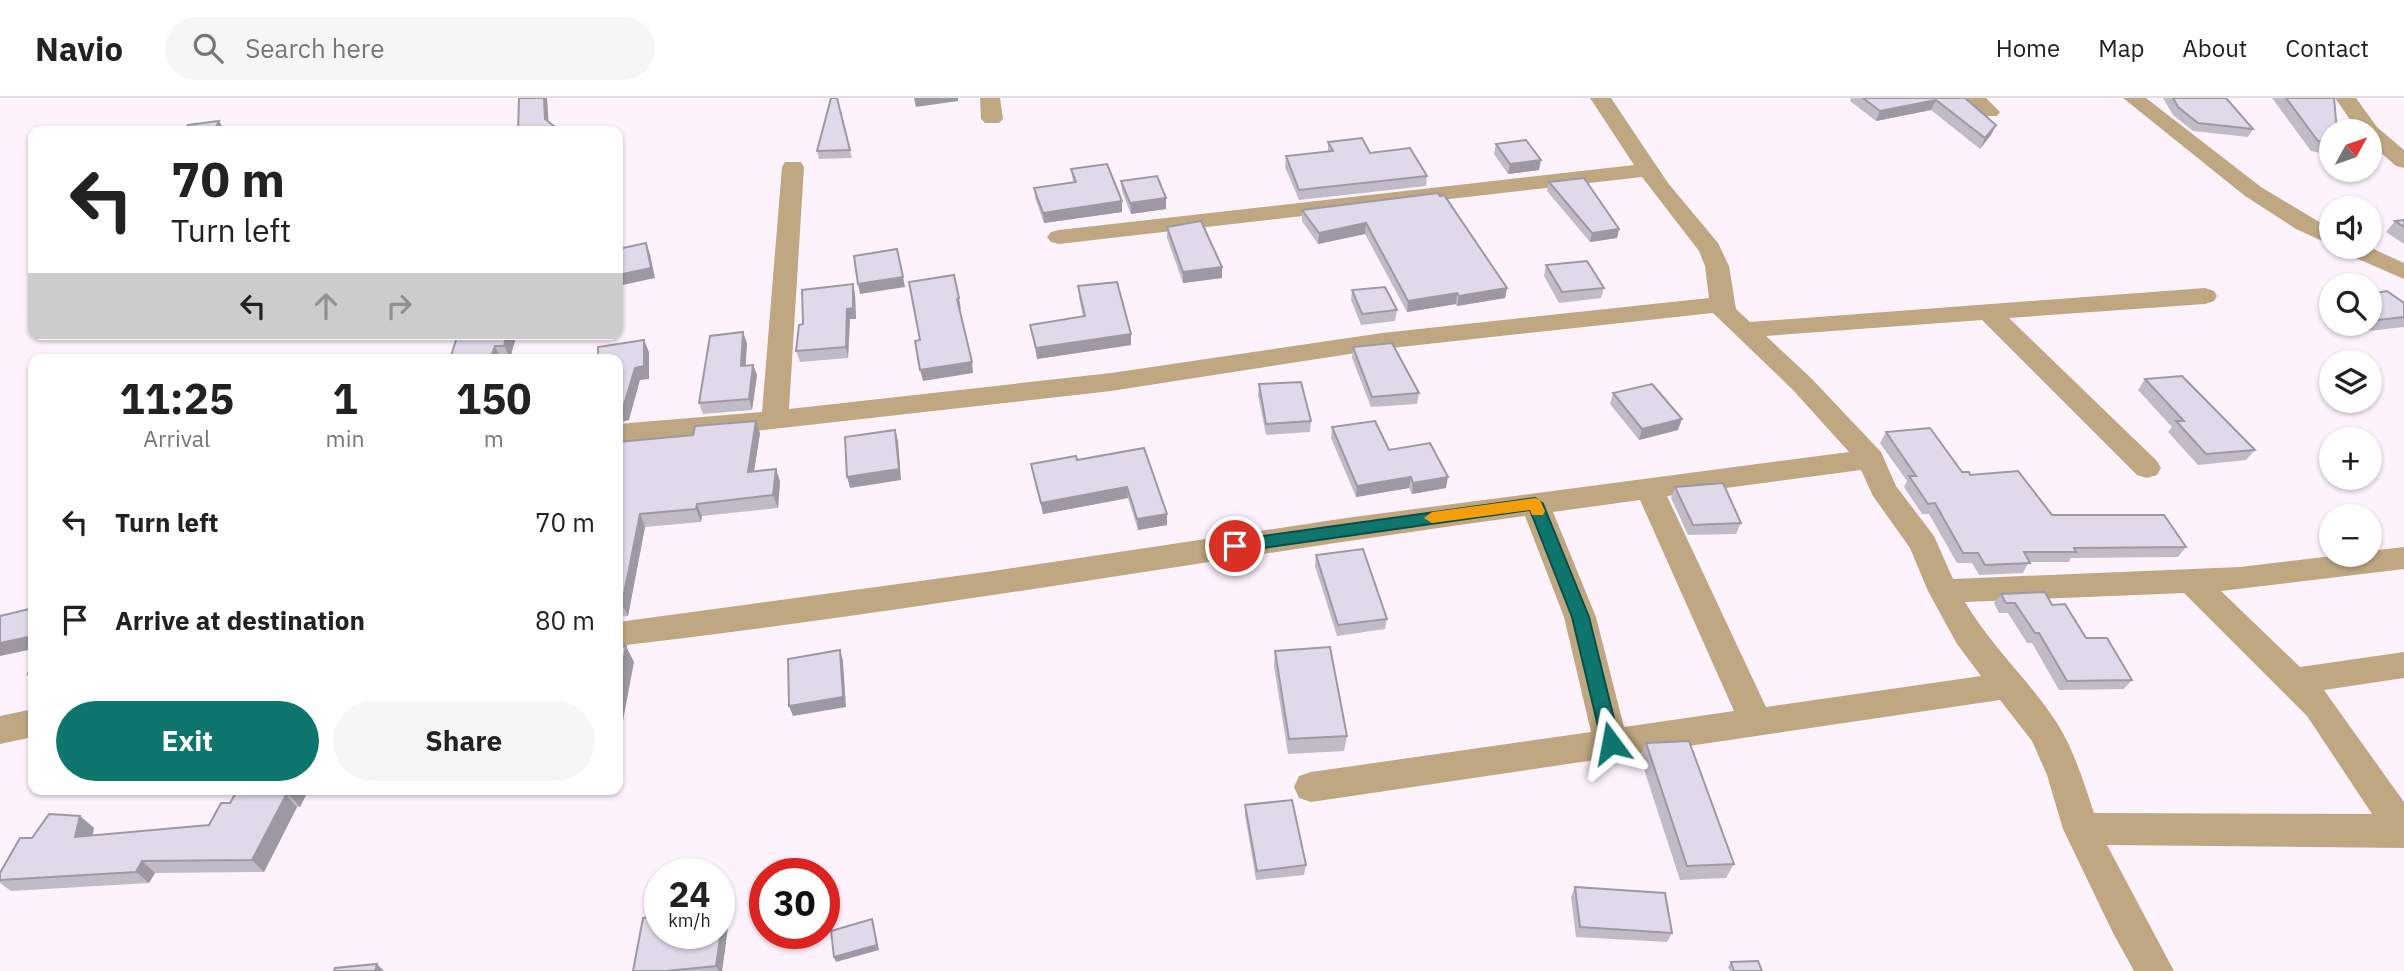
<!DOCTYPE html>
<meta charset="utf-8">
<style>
:root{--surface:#fff;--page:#f6f6f6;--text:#222;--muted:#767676;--line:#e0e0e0;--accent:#0f766e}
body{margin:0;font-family:"IBM Plex Sans",sans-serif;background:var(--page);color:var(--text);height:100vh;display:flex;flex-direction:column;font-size:26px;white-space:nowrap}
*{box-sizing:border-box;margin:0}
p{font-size:23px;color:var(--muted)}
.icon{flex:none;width:38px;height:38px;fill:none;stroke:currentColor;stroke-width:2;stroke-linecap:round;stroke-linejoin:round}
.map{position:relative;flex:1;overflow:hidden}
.sheet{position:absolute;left:28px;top:256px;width:595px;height:441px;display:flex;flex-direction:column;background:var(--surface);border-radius:14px;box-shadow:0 2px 5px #0004}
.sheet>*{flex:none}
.top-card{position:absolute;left:28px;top:28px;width:595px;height:214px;border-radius:14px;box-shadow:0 2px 5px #0004;background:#fff;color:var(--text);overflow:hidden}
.needle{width:46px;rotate:50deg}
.tools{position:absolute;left:2319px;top:21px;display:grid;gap:14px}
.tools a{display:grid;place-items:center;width:63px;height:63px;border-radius:50%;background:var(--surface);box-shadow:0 2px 5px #0004;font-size:35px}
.speed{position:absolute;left:644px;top:760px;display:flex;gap:14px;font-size:35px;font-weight:700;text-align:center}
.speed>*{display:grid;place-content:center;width:91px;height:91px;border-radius:50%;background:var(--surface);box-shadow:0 2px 5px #0004;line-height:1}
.speed small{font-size:18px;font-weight:400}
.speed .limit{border:10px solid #d22;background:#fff;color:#111}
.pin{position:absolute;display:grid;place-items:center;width:60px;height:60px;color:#fff;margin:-30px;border:4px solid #fff;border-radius:50%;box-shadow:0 2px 7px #0007}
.me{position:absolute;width:77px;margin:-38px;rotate:347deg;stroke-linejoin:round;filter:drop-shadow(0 0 5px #0008)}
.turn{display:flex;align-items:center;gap:24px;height:147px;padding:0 28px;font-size:32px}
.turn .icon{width:91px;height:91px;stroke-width:2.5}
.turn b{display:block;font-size:49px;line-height:60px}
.lanes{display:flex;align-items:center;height:66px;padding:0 28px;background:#0003;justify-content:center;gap:35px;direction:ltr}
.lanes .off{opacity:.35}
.eta{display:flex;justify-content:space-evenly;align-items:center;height:119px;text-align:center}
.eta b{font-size:42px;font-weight:700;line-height:49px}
.cta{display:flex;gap:14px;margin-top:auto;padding:14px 28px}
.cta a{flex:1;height:80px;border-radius:42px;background:var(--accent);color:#fff;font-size:28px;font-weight:700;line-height:80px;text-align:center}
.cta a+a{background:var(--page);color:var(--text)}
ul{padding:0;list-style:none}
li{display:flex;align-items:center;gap:21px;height:98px;padding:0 28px}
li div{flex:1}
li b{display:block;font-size:26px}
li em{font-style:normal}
header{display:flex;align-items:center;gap:42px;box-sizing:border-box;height:98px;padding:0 35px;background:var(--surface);border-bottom:2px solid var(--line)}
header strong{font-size:33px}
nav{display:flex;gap:38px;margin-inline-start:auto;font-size:24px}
.search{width:490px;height:63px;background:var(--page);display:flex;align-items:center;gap:18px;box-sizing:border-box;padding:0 24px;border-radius:38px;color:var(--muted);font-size:26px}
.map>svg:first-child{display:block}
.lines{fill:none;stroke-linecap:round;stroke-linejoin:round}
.minor{fill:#bfa881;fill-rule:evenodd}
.wall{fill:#c1bbc8}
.shaded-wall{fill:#9d98a3}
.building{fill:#e0d9e9;stroke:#9d98a3;stroke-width:2}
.route{fill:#0f766e;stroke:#0a4d48;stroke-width:2}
.slow{fill:#f59e0b}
</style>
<header>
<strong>Navio</strong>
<div class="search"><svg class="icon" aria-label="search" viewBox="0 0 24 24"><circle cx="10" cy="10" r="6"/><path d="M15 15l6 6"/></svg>Search here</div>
<nav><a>Home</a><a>Map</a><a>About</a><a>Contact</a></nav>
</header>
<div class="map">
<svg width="2404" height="873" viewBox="0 0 2404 873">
<rect width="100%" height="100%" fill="#fef3fd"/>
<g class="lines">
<g class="minor">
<path d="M980 0H1000L1003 21 999 25H985L981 21Z"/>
<path d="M1590 0H1611L1668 85 1718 145 1729 168 1736 211 1750 224 2205 190 2214 193 2217 198 2214 203 2205 206 2009 220 2157 363 2161 370 2157 377 2147 380 2137 377 1982 222 1766 238 1811 280 1881 354 1896 388 1934 438 1953 481 2240 469 2341 457H2370V453L2404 449V471L2221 493 2300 569 2404 554V580L2324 592 2404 704V750L2107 747 2174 873H2134L2113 835 2063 731 2047 677 2032 643 2000 602 1311 704 1299 700 1294 689 1299 678 1311 674 1591 634 1564 519 1525 418C1222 459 921 513 618 548V524L986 474 1346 420 1849 354 1793 292 1713 215 1382 251 1111 293 746 334 618 344V326L762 314 782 69 785 64H801L804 69 789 311 1111 275 1382 235 1709 200 1705 168 1699 153 1642 79 1059 146 1051 144 1047 139 1051 134 1059 132 1634 67ZM1861 372 1873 398 1910 450 1928 493 1957 546 1981 578 1766 609 1667 398ZM1640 402 1734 613 1624 629 1596 519 1553 414ZM2184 495 2307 618 2372 716 2094 715C2084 685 2074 652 2057 625 2029 582 1991 548 1965 504Z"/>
<path d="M1964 0H1986L2000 14 1997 18H1983Z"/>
<path d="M2123 0H2146L2261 89 2331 131V147L2296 131 2245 98Z"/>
<path d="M2335 0H2356L2377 29 2404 52V70L2396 68 2370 45V33H2358Z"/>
<path d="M2338 149H2369L2404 165V181L2342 154Z"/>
<path d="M33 611V639L0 646V618Z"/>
</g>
</g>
<g class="wall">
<path d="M837 0 852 60 819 61 817 53Z"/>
<path d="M1851 0H1965L1996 27 1991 37 1980 51 1931 12 1876 23 1850 3Z"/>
<path d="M2163 0H2226L2253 31 2248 39 2193 33 2173 17Z"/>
<path d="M2272 0H2334L2331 33V57L2311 53Z"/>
<path d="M1328 44 1370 55 1427 78 1426 88 1299 102 1285 69 1286 58 1328 54Z"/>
<path d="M1496 46 1539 72 1508 76 1494 56Z"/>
<path d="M1071 71 1122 114 1044 125 1035 100 1034 90 1073 84Z"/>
<path d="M1121 83 1166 111 1131 116 1122 94Z"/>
<path d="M1549 84 1619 131 1617 140 1590 144 1547 93Z"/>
<path d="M1438 95 1507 190 1505 200 1457 208 1456 206 1407 214 1365 136 1318 146 1302 123V112Z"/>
<path d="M2404 122V146L2386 134 2395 123Z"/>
<path d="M1167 129 1222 180 1183 185 1167 140Z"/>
<path d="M1546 167 1604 190 1601 200 1559 205 1544 178Z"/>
<path d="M853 186 855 196 856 221H850L848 260 800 264 796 253 803 226Z"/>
<path d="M1078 188 1131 236V247L1037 261 1032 237 1030 227 1083 219 1079 199Z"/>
<path d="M1352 192 1397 212 1395 223 1361 227 1351 202Z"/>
<path d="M2370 196 2404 205V229L2369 233 2361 226H2370Z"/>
<path d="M517 236 510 260 450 261Z"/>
<path d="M747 245 745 267H753L757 277 752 312 703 316 699 305Z"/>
<path d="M1353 249 1419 295 1417 306 1371 309 1352 260Z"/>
<path d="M2145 281 2255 352 2246 362 2198 367 2168 334 2172 329 2138 292Z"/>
<path d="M1259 286 1311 323 1310 334 1266 337 1258 297Z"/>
<path d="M1613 295 1678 332 1639 342 1610 306Z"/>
<path d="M1332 329 1389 352 1446 390 1412 396 1409 390 1356 399 1331 340Z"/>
<path d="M1886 334 1962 374 1970 377 2052 417 2186 449 2178 459 2071 460 2069 464H2029L2023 475 1979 477 1972 465H1957L1929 416H1922L1904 389 1907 383 1880 345Z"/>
<path d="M760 335 754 373 780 383 778 410 702 418 701 424 645 429 628 518 618 519V337L621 344Z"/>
<path d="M1144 350 1167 427 1138 432 1128 400 1043 416 1033 377 1031 366 1077 362Z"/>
<path d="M1675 389 1741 425 1736 436 1688 437 1671 400Z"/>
<path d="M1316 457 1387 521 1385 531 1337 538 1315 468Z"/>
<path d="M2001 496 2052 507 2086 540 2132 582 2124 591 2059 592 2032 545H2027L2008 515H1999L1994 505Z"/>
<path d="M1275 553 1347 638 1344 653 1288 656 1274 568Z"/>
<path d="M1646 645 1734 766 1726 780 1680 782 1640 659Z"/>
<path d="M238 691H309L300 709H297L264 774 155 775 149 785 11 793 0 785V775L32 740 80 718 94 730 93 737 209 727 230 705Z"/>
<path d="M1245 707 1306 767 1304 777 1256 782 1245 717Z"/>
<path d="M1575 789 1672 835 1667 844 1576 839 1571 799Z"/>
<path d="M724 812 729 821 722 873H633Z"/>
<path d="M1731 864 1762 873H1730L1728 869Z"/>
</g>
<g class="shaded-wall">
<path d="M544 0H547L549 29 545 21Z"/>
<path d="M914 0H958V3L916 9Z"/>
<path d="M1936 2 1931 12 1876 23 1880 13Z"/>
<path d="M219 23 225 33H214Z"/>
<path d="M1996 27 1991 37 1980 51 1985 40Z"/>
<path d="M1541 62 1539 72 1508 76 1510 66Z"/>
<path d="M1166 100V111L1131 116 1130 105Z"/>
<path d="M1122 103V114L1044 125 1043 115Z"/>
<path d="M1366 125 1365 136 1318 146 1319 135Z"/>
<path d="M1619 131 1617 140 1590 144 1592 135Z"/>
<path d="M646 145 650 156 655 180 618 188V177Z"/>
<path d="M1222 169V180L1183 185V174Z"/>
<path d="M903 179 905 189 860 196 858 186Z"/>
<path d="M853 186 855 196 856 221H850L848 260 846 249 847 211Z"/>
<path d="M1507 190 1505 200 1457 208 1459 198Z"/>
<path d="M1457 195 1456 206 1407 214 1408 203Z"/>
<path d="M959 200 961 211H958L957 201Z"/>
<path d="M743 234 747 245 745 279 741 268Z"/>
<path d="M507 236H517L510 260 504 248Z"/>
<path d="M1131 236V247L1037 261 1036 250Z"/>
<path d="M644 242 649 254V281L640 282 629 322 618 325V312Z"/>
<path d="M495 248 501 261H490Z"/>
<path d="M972 264 973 275 923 283 920 272Z"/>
<path d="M753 267 757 277 752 312 749 301Z"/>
<path d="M1682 321 1678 332 1639 342 1642 331Z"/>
<path d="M756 323 760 335 752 386 748 374Z"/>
<path d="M895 332 898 343 901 382 850 390 847 379Z"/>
<path d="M776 371 780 383 778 410 773 397Z"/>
<path d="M1411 379 1409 390 1356 399 1357 388Z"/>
<path d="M1448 379 1446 390 1412 396 1413 385Z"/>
<path d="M1127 389 1128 400 1043 416 1041 405Z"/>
<path d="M697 406 702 418 701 424 696 411Z"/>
<path d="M640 416 645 429 628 518 622 506Z"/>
<path d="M1167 416V427L1138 432 1137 421Z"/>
<path d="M33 538V551L0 558V545Z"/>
<path d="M626 548 634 564 618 649V593Z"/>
<path d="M840 552 843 563 846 609 793 618 789 608Z"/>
<path d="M292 691H309L300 709 289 697Z"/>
<path d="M286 697 297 709 264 774 252 762Z"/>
<path d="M80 718 94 730 89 750 75 739Z"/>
<path d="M142 763 155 775 149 785 136 774Z"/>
<path d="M724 812 729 821 722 873H719L716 868Z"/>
<path d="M872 821 879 852 836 864 834 859Z"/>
<path d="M377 866 384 873H375Z"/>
</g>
<g class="building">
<path d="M519 0H544L545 21 560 33H518Z"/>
<path d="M831 0H837L850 52 817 53Z"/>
<path d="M1863 0H1965L1996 27 1985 40 1936 2 1880 13Z"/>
<path d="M2173 0H2226L2253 31 2198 25 2178 9Z"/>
<path d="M2286 0H2334L2337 33H2331V45L2318 43Z"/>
<path d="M219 23 214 33H185L188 27Z"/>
<path d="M1362 40 1370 55 1410 50 1427 78 1299 92 1286 58 1333 53 1328 44Z"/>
<path d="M1526 42 1541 62 1510 66 1496 46Z"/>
<path d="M1107 66 1122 103 1043 115 1034 90 1076 84 1071 71Z"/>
<path d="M1157 78 1166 100 1130 105 1121 83Z"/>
<path d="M1584 80 1619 131 1592 135 1549 84Z"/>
<path d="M1438 95 1440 98 1444 97 1507 190 1459 198 1457 195 1408 203 1366 125 1319 135 1302 112Z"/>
<path d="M2404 122V129L2395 123Z"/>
<path d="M1201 123 1222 169 1183 174 1167 129Z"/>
<path d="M646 145 651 170 618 177V151Z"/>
<path d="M897 151 903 179 858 186 854 158Z"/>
<path d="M1587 163 1604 190 1562 194 1546 167Z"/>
<path d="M954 177 959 200 957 201 972 264 920 272 915 243 920 242 909 184Z"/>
<path d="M1117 184 1131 236 1036 250 1030 227 1085 218 1078 188Z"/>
<path d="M853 186V210L847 211 846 249 796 253 799 227 803 226 802 192Z"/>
<path d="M1385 189 1397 212 1362 216 1352 192Z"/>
<path d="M2387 193 2404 205V219L2378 222 2370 215V196Z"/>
<path d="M743 234 741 268 753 267 749 301 699 305 710 238Z"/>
<path d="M458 236H507L504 248H495L490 261H450Z"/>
<path d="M644 242V268L635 270 623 310 618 312V261H598V249Z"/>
<path d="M1392 245 1419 295 1372 299 1353 249Z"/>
<path d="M2182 278 2255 352 2206 356 2176 323H2184L2145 281Z"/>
<path d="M1301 284 1311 323 1266 326 1259 286Z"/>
<path d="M1652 286 1682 321 1642 331 1613 295Z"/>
<path d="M756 323 748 374 776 371 773 397 697 406 696 411 640 416 622 506H618V344L693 337 695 328Z"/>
<path d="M1375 323 1389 352 1430 345 1448 379 1413 385 1411 379 1357 388 1332 329Z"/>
<path d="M1930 330 1962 374H1969L1970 377 2018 373 2052 417H2164L2186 449 2074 450 2076 454H2024L2030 465 1985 467 1978 455H1963L1935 405 1928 406 1909 378H1916L1886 334Z"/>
<path d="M895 332 899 371 847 379 845 339Z"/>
<path d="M1144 350 1167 416 1137 421 1127 389 1041 405 1031 366 1076 358 1077 362Z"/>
<path d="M1723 385 1741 425 1693 427 1675 389Z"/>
<path d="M1363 451 1387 521 1338 527 1316 457Z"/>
<path d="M2045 494 2052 507 2065 506 2086 540H2107L2132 582 2067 583 2039 535H2035L2015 505H2006L2001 496Z"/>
<path d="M33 510V538L0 545V518Z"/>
<path d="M626 548 618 593V549Z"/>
<path d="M1330 549 1347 638 1289 641 1275 553Z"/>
<path d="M840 552 843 599 789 608 788 561Z"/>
<path d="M33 564V576H28Z"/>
<path d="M1689 643 1734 766 1687 768 1646 645Z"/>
<path d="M238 691H292L289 697H286L252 762 142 763 136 774 0 782V775L20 740H32L49 716 80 718 75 739 209 727 221 705H230Z"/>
<path d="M1292 702 1306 767 1257 773 1245 707Z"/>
<path d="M1575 789 1665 795 1672 835 1580 829Z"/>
<path d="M719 812H724L716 868 666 873H633L643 820 660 818V835H719Z"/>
<path d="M872 821 877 847 834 859 831 833Z"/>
<path d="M1758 863 1762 873H1734L1731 864Z"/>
<path d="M377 866 375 873H334L335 870Z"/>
</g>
<path class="route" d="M1535 400 1543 406 1589 519 1620 645 1617 650 1611 653 1604 650 1602 645 1572 519 1530 412 1235 454 1227 448 1235 442Z"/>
<path class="slow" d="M1535 400 1540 402 1545 413 1543 417H1532L1530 412 1432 425 1424 420 1432 414Z"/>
</svg>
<div class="tools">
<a><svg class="needle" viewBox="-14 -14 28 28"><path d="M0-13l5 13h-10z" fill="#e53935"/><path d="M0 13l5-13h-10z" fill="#767676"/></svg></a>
<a><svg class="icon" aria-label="sound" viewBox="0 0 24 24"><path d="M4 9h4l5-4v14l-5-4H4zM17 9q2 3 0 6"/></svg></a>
<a><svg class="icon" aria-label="search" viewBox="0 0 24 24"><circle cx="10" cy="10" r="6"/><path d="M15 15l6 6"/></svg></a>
<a><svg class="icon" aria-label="layers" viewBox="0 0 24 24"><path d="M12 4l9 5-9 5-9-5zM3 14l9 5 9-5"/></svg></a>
<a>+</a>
<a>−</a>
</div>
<div class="speed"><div>24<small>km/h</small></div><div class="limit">30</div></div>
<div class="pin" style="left:1235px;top:448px;background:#d93025"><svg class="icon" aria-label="arrive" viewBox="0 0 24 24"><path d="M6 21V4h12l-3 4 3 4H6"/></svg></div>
<svg class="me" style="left:1611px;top:645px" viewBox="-20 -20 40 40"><path d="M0-17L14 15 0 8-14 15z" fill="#0f766e" stroke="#fff" stroke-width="4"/></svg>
<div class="top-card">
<div class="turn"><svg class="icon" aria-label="left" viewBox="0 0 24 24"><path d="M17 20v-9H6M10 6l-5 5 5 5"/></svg><div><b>70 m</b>Turn left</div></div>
<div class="lanes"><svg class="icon" aria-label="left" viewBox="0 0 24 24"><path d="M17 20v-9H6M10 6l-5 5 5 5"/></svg><svg class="icon off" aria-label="ahead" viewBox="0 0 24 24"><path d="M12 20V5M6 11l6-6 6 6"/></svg><svg class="icon off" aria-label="right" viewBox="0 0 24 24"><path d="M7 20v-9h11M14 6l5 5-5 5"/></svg></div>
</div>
<section class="sheet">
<div class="eta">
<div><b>11:25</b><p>Arrival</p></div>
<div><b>1</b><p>min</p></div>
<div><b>150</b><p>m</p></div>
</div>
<ul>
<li><svg class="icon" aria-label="left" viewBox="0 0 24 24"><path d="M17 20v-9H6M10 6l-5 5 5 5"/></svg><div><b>Turn left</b></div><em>70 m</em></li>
<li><svg class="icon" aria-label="arrive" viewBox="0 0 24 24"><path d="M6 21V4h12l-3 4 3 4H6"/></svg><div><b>Arrive at destination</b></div><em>80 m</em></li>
</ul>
<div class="cta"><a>Exit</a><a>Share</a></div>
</section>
</div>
